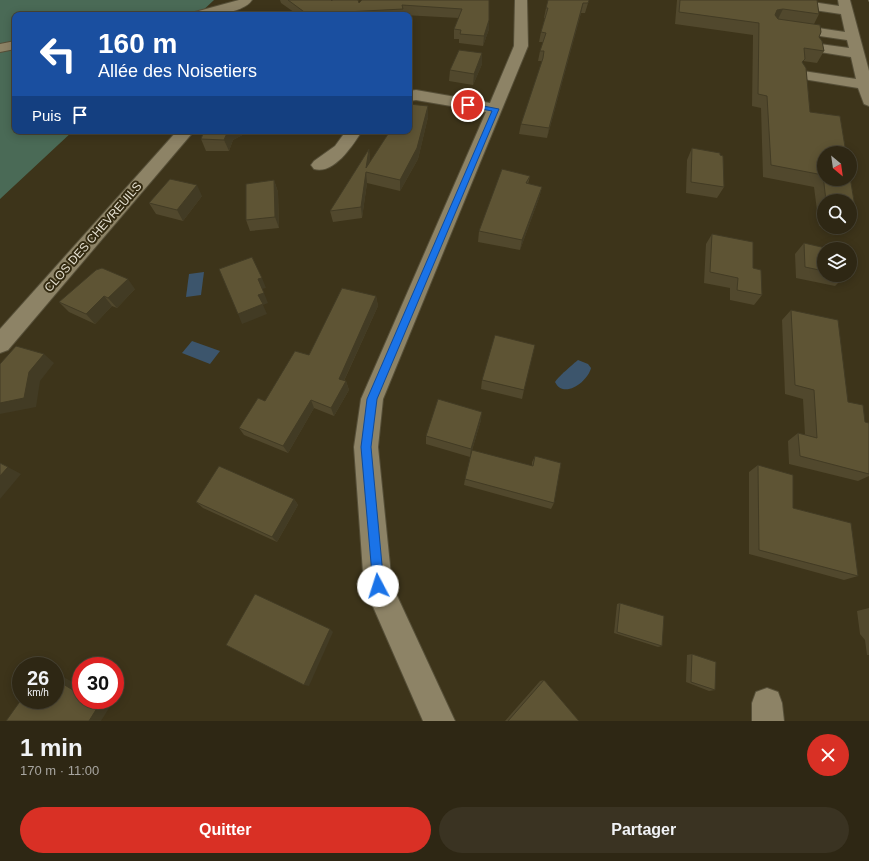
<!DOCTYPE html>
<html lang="fr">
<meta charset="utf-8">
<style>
:root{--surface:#2e2714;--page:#3a3322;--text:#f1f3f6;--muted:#a7a5a0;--line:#494434;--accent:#d93025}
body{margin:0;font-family:Helvetica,sans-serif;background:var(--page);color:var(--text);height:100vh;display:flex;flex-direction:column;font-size:15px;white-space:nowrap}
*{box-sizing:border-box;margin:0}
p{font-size:13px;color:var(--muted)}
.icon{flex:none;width:22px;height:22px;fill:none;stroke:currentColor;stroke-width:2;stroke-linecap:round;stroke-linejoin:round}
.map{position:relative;height:721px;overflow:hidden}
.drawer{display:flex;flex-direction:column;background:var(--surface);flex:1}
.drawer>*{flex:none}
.guide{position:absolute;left:12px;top:12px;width:400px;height:122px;border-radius:8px;box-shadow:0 2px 10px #0003,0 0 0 1px var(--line);background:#1a4fa0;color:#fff;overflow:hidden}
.needle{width:26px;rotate:151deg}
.controls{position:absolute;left:817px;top:146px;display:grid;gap:8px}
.controls a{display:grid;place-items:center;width:40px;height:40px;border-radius:50%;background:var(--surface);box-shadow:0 2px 10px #0003,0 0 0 1px var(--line);font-size:20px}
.speed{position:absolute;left:12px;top:657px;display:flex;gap:8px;font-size:20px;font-weight:700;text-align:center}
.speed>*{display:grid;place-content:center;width:52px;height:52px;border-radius:50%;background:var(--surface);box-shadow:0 2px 10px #0003,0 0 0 1px var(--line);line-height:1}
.speed small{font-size:10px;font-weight:400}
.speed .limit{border:6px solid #d22;background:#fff;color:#111}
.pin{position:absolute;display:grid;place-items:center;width:34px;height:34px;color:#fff;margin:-17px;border:2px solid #fff;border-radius:50%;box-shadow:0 1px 4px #0007}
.me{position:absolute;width:44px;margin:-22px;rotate:355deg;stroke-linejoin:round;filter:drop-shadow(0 0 3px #0008)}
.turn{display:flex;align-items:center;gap:14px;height:84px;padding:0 20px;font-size:18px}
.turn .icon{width:52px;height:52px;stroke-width:2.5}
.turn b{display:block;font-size:28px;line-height:34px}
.then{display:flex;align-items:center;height:38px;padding:0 20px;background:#0003;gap:8px;font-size:15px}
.round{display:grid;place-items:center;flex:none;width:42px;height:42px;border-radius:21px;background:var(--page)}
.headline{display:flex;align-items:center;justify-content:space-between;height:68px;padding:0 20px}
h1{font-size:24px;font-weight:700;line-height:30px}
.cta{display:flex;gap:8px;margin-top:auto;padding:8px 20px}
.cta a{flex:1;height:46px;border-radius:24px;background:var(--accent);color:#fff;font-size:16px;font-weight:700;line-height:46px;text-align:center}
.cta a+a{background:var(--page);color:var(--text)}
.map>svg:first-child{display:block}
.forest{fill:#4a6a56}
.water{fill:#3c556c}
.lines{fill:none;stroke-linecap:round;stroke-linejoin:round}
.minor-casing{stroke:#564f38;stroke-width:2}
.path{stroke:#7e7761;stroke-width:1.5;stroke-dasharray:1.5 1.5;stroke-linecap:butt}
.minor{fill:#8d8366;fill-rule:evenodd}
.wall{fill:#51482d}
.shaded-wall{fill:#423b24}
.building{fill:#5e5434;stroke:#423b24}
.route{fill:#1a73e8;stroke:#114b97}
.labels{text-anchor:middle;stroke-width:4;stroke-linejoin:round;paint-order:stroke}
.street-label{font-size:12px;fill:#e6e1d2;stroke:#332a10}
</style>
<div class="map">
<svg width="869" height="721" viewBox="0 0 869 721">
<rect width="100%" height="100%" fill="#3d341a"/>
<path class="forest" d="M0 0H214L198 15H15V131H73L0 199Z"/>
<g class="water">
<path d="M204 272 201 295 186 297 189 274Z"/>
<path d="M192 341 220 351 210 364 182 353Z"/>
<path d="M578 360 588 364 591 368C588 381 564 400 555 382 557 378 574 363 578 360Z"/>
</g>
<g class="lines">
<g class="minor-casing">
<g id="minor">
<path d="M239 0H252C243 14 209 15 193 15L195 12Z"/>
<path d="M515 0H527L528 46 383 399 378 447 392 585 455 721H423L364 586 354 447 361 399 486 112 416 100 409 101V91L416 90 490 103 514 46Z"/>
<path d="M799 0 839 6 838 0H850L869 71V106L864 104 858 88 803 79 798 78 796 75 798 72 803 71 856 79 851 57 820 52 815 51 813 48 815 45 820 44 849 48 847 40 786 31 784 28 786 25 791 24 845 32 841 14 794 7 792 4Z"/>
<path d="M15 41V49L0 52V44Z"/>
<path d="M177 131H194L8 350 0 353V329Z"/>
<path d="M346 131H362C353 145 334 175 314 169L311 165 314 161 335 146Z"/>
<path d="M767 688 778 692 782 703 784 721H752V703L756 692Z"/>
</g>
</g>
<path class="path" d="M869 0V2"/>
<use href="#minor" class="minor"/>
</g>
<g class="wall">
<path d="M280 0H331L332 1 359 3 489 0V29L483 46 459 43V39H454V29L459 18 403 15H298L281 3Z"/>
<path d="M589 0 585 13H581L547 138 519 134 521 124 542 61H538L540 51 543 42H539L541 32 545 18H544L546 8Z"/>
<path d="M677 0H817L819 14 814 24 820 25 821 32 819 37 822 41 824 51 817 63 803 61 802 63 806 68 810 112 840 116 846 153H824V179H850V177L857 219 847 231 827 227H850V201H824V227L819 226 814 187 763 177 761 108 752 106 753 35 675 24Z"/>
<path d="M482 53V64L473 85 449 81 450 70Z"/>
<path d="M428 117 418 159 400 191 367 183 362 218 333 222 330 211 369 149 370 160V163Z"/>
<path d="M204 131H250L233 140 229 151H206L201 139Z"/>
<path d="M692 148 724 187 717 198 686 193 687 160Z"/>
<path d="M530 176 528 184 542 187 539 198 520 250 478 242 479 231Z"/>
<path d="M274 180 278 192 279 228 250 231 246 220Z"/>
<path d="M202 196 183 221 156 214 149 203Z"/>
<path d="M712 234 753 268 762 295 754 305 730 300V288L704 283 706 244Z"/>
<path d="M804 243 824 249V275H845V276L835 286 796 278 795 254Z"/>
<path d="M135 289 117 308 112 306 95 324 69 312 59 302Z"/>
<path d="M376 296 378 306 344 381H346L349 390 334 416 314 408 288 453 244 435 239 428 265 401 309 355Z"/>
<path d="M791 310 848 402 865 422 869 423V476L858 481 789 464 788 441 798 433 805 435 803 399 785 394 782 320Z"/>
<path d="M482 380 524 390 522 399 481 389Z"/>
<path d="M481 420 470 457 426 444V436Z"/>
<path d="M535 456 554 503 551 509 464 485 465 479 532 466V462Z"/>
<path d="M758 465 793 508 858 576 844 580 749 554V472Z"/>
<path d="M294 499 298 505 277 542 203 508 196 502Z"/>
<path d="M620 603 662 646 658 647 614 633 617 604Z"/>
<path d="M869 608V655H867L865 640 860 634 857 611Z"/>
<path d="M692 654 715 690 709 691 686 682 687 655Z"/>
<path d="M544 680 579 721H505L540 681Z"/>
</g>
<g class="shaded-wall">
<path d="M583 3 581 13 547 138 549 128Z"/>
<path d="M783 9 777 21 771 22 777 10Z"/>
<path d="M489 20V29L483 46 484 36Z"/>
<path d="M482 53V64L473 85 474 74Z"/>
<path d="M428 106V117L418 159 400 191V180Z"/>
<path d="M228 131H250L233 140 229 151 224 140Z"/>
<path d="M369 149 370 160 369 172 366 168Z"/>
<path d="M366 172 367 183 362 218 361 207Z"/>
<path d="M274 180 278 192 279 228 275 217Z"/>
<path d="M197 185 202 196 183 221 177 210Z"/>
<path d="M542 187 539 198 520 250 522 240Z"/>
<path d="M262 278 266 288 262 289 258 279Z"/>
<path d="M128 279 135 289 117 308 108 298Z"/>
<path d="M264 293 268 303 263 305 267 314 242 324 238 314 258 295Z"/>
<path d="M104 296 112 306 95 324 86 314Z"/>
<path d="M376 296 378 306 341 387 339 379Z"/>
<path d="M44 354 54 363 40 381 36 407 0 414V403L29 372Z"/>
<path d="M346 381 349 390 334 416 331 408Z"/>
<path d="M311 400 314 408 288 453 283 446Z"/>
<path d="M482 412 481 420 470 457 471 449Z"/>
<path d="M8 467 21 474 0 499V476Z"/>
<path d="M294 499 298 505 277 542 272 537Z"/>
<path d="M330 629 333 632 309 686 304 685Z"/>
<path d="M55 672 81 687V695L55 679Z"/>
<path d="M90 700H102L111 705 101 721H89Z"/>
</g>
<g class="building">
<path d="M288 0H331L332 1V0H358L359 3 362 0H489V20L484 36 460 34 461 30 454 29 462 9 402 5 403 9 307 14Z"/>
<path d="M548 0H589L588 3H583L549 128 521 124 543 58 544 51H540L546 33 541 32 548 8H546Z"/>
<path d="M680 0H817L819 14 783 9 777 10 775 15 778 19 820 25 821 32 819 37 822 41 824 51 804 48 805 59 802 62 806 68 810 112 840 116 846 153H824V179H850V177L857 219 850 218V201H826L823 175 771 165 767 96 758 94 759 23 679 12Z"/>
<path d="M459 50 482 53 474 74 450 70Z"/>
<path d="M409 104 428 106 417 148 400 180 366 172 361 207 330 211 369 149 366 168 390 131H409Z"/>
<path d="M204 131H228L224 140 201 139Z"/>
<path d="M692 148 720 153V155L723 156 724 187 691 182Z"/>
<path d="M502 169 530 176 526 183 542 187 522 240 479 231Z"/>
<path d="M170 179 197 185 177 210 149 203Z"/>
<path d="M274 180 275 217 246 220V184Z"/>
<path d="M712 234 753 242V268L761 270 762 295 737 290 738 278 710 272Z"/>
<path d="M804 243 830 249H824V271L805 267Z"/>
<path d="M252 257 262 278 258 279 264 293 258 295 263 304 238 314 219 269Z"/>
<path d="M102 268 128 279 108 298 104 296 86 314 59 302 96 270Z"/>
<path d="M342 288 376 296 339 379 346 381 331 408 311 400 283 446 239 428 258 398 265 401 295 351 309 355Z"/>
<path d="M791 310 838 320 848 402 863 405 865 422 869 423V474L800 456 798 433 817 438 814 390 795 385Z"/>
<path d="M495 335 535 345 524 390 482 380Z"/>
<path d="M16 346 44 354 29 372 24 398 0 403V364Z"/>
<path d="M438 399 482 412 471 449 426 436Z"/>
<path d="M472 450 533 466 535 456 561 463 554 503 465 479Z"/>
<path d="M0 463 8 467 0 476Z"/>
<path d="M758 465 793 475V508L851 523 858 576 759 550Z"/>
<path d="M219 466 294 499 272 537 196 502Z"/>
<path d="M255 594 330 629 304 685 226 645Z"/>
<path d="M620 603 664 616 662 646 617 632Z"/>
<path d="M692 654 716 662 715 690 691 682Z"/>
<path d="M55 679 81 695V700H90L99 705 89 721H6L21 700H55Z"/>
<path d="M544 680 579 721H508Z"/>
</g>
<path class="route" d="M468 103 499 109 377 399 371 447 384 586 382 590 378 592 374 590 373 586 361 447 367 399 492 111 466 106 465 105Z"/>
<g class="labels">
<g class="street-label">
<text transform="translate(93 237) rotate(-49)" y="4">CLOS DES CHEVREUILS</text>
</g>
</g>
</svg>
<div class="controls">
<a><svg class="needle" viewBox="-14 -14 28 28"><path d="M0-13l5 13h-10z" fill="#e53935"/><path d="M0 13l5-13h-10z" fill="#a7a5a0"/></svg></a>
<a><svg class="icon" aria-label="search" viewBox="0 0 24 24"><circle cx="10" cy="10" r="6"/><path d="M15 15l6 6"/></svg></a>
<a><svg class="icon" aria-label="layers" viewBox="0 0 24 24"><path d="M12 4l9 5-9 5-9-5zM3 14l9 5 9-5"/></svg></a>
</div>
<div class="speed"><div>26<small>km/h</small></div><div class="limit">30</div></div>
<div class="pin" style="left:468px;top:105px;background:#d93025"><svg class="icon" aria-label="arrive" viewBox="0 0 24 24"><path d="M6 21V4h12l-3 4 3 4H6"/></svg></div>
<svg class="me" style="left:378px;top:586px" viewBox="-20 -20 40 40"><circle r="19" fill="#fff"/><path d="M0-13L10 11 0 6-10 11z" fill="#1a73e8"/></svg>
<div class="guide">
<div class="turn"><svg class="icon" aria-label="left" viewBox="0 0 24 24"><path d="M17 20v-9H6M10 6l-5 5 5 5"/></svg><div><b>160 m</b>Allée des Noisetiers</div></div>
<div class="then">Puis<svg class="icon" aria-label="arrive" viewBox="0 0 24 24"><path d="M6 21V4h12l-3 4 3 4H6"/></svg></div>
</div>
</div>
<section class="drawer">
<div class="headline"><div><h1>1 min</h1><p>170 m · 11:00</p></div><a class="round" style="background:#d93025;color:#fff"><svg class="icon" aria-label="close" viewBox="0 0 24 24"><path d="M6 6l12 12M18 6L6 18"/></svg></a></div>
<div class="cta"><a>Quitter</a><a>Partager</a></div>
</section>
